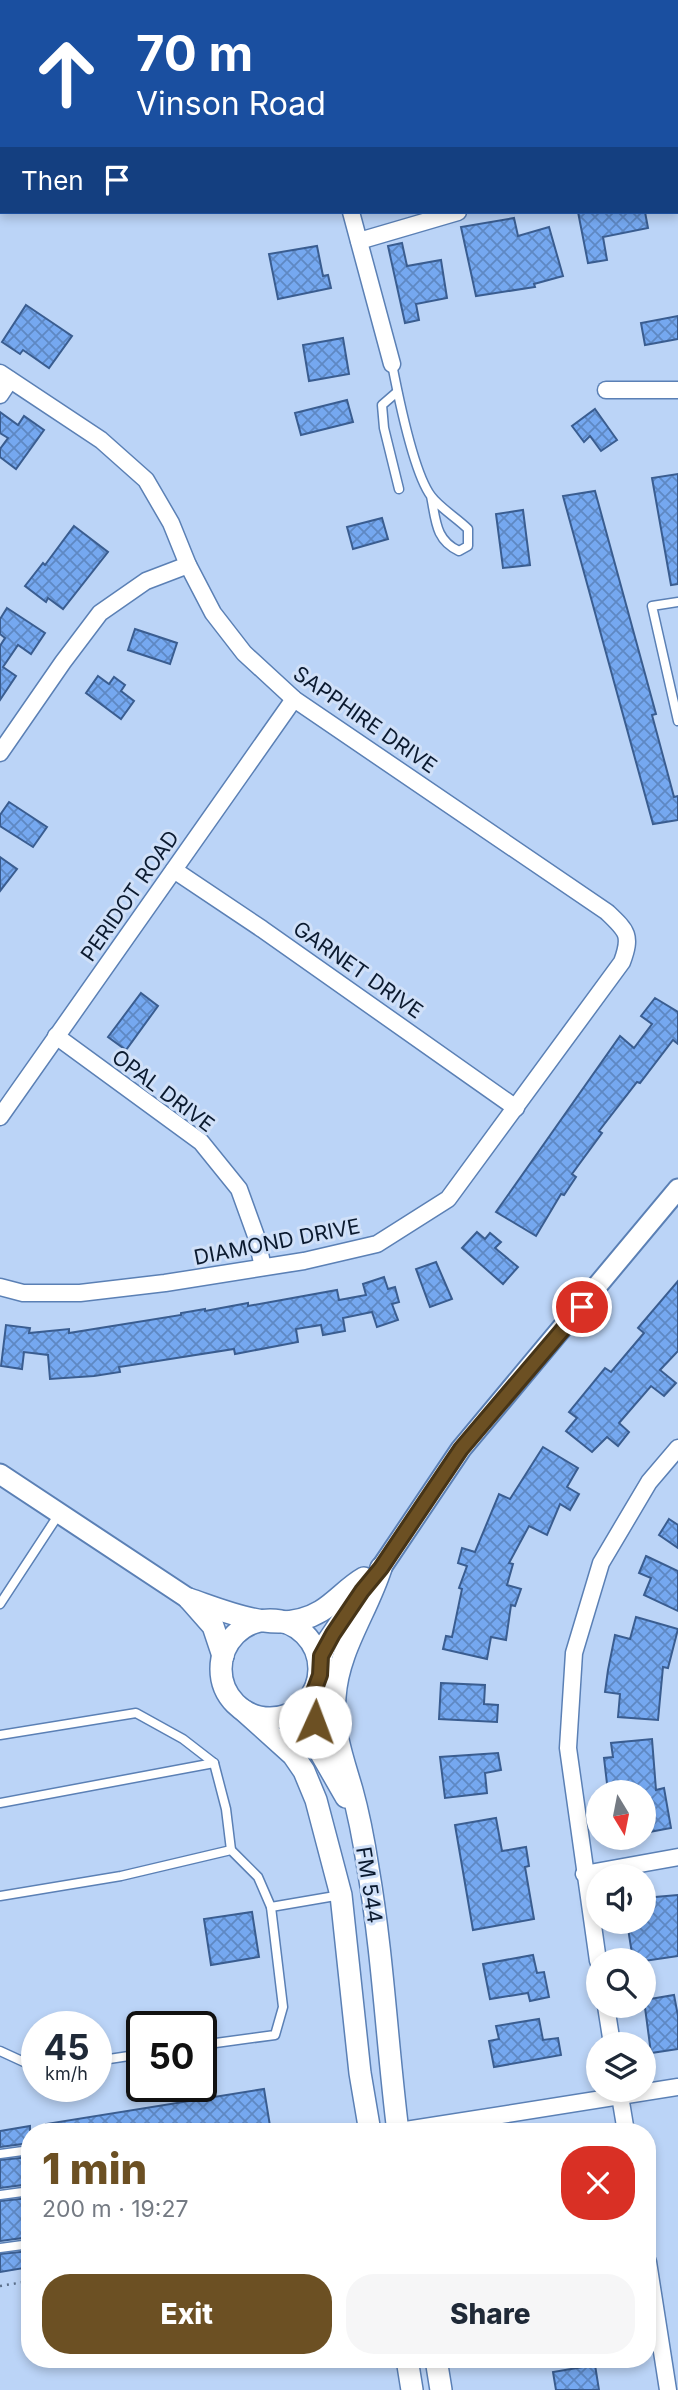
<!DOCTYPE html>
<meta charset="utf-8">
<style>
:root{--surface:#fff;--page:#f6f6f7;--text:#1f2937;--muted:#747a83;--accent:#6c5023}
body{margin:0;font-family:Inter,sans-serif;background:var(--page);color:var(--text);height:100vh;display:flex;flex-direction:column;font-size:26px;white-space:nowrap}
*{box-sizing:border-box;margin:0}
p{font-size:23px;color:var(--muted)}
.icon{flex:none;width:38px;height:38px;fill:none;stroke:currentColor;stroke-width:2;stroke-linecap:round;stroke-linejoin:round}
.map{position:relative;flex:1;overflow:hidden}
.drawer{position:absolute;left:21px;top:2123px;width:635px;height:245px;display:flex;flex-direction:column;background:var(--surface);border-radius:28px;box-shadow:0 4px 10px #0003}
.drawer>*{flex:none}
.banner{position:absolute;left:0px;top:0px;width:679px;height:214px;box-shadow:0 4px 10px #0003;background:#1a4fa0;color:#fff;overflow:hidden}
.needle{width:46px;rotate:170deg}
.fabs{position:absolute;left:586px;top:1780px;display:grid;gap:14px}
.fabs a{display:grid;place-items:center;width:70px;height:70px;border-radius:50%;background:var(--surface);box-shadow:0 4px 10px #0003;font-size:35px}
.speed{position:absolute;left:21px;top:2011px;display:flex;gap:14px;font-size:35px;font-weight:700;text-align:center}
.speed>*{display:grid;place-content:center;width:91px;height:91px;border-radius:50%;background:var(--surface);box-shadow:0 4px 10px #0003;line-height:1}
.speed small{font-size:18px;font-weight:400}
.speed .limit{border:4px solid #111;border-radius:10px;background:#fff;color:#111}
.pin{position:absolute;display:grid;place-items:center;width:60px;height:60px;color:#fff;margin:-30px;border:4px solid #fff;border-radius:50%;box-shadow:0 2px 7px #0007}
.me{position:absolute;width:77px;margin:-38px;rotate:2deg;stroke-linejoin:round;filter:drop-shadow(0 0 5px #0008)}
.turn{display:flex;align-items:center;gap:24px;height:147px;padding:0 21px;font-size:32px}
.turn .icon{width:91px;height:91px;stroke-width:2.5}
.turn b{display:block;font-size:49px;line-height:60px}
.then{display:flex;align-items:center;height:66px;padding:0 21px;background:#0003;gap:14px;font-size:26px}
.round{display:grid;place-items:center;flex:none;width:74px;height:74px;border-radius:28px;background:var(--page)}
.overview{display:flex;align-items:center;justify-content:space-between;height:119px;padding:0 21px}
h1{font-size:42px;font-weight:800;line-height:52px;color:var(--accent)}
.action{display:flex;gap:14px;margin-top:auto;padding:14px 21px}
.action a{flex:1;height:80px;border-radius:28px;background:var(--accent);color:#fff;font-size:28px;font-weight:800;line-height:80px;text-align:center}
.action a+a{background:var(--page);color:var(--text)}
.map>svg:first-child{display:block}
.building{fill:url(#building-cross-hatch);stroke:#3a5d90;stroke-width:2}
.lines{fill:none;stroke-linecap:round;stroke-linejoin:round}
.service-casing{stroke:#5b80b5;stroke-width:11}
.minor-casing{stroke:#5b80b5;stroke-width:19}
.tertiary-casing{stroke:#5b80b5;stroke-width:23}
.secondary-casing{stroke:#5b80b5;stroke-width:24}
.path{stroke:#5c708c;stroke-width:2.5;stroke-dasharray:2 5;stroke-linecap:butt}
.service{stroke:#fff;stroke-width:8}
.minor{stroke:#fff;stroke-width:16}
.tertiary{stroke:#fff;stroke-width:19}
.secondary{stroke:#fff;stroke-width:21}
.route-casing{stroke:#463417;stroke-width:18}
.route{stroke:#6c5023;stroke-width:12}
.labels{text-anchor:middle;stroke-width:6;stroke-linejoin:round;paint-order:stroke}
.street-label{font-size:21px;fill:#0b1a2f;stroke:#d0e0f8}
</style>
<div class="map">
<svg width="678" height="2390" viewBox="0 0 678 2390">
<defs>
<pattern id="building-cross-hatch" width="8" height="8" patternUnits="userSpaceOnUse" patternTransform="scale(1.75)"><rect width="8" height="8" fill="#75a8f0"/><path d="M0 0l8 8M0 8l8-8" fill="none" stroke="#5e88c3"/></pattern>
</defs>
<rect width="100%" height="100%" fill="#bbd4f7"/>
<g class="building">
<path d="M578 212H645L648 228 603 237 607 260 588 263Z"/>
<path d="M514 218 518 236 549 227 563 276 534 284 535 287 476 296 461 227Z"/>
<path d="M402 243 407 266 441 260 447 298 416 304 419 320 405 323 388 246Z"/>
<path d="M317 246 323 276 328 275 331 288 278 299 269 254Z"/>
<path d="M26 305 72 336 49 368 23 350 20 354 2 342Z"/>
<path d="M678 316V339L645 345 641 323Z"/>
<path d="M343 338 349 374 309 381 303 345Z"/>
<path d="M347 400 353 422 301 435 295 413Z"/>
<path d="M595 409 617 440 601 451 590 436 584 442 572 426Z"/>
<path d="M0 412 18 425 24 416 44 430 16 469 0 457V449L8 438 0 433Z"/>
<path d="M678 474V584L671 585 652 478Z"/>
<path d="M595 491 656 714 652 715 674 797 678 796V820L653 824 563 496Z"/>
<path d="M523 510 530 565 503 568 496 514Z"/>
<path d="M382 518 388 539 353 549 347 527Z"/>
<path d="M74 526 108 552 63 609 48 598 46 602 25 586 43 563 45 565Z"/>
<path d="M7 608 45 633 31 654 18 645 3 667 16 676 0 700V646L5 638 0 634V619Z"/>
<path d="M135 629 177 643 170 664 128 650Z"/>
<path d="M98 676 109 684 114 677 125 685 121 691 134 701 121 719 86 693Z"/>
<path d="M9 802 47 827 33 847 0 826V815Z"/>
<path d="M0 857 17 869 0 891Z"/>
<path d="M141 993 158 1006 126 1050 108 1037Z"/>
<path d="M655 998 678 1012V1044L673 1040 640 1083 637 1082 599 1131 602 1133 572 1174 576 1177 564 1195 561 1194 536 1236 496 1212 620 1036 634 1048 652 1024 641 1016Z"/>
<path d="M477 1232 485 1239 490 1233 501 1242 495 1248 518 1267 503 1284 462 1248Z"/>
<path d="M436 1262 452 1299 430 1307 416 1269Z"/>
<path d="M384 1277 388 1289 395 1287 399 1302 392 1304 398 1320 377 1327 372 1312 343 1318 345 1331 323 1335 321 1325 296 1329 298 1342 235 1354 234 1349 119 1367 120 1372 94 1376 50 1379 48 1355 24 1352 22 1369 1 1366 6 1325 30 1328 29 1333 69 1329V1333L181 1315V1313L205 1309V1311L248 1303V1306L337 1290 339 1300 366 1295 363 1284Z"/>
<path d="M678 1281V1351L660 1370 676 1383 664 1396 651 1386 619 1423 629 1432 618 1446 607 1437 592 1452 566 1431 577 1418 569 1412 605 1368 611 1372 644 1333 638 1328Z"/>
<path d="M543 1447 578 1468 567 1487 579 1494 570 1510 560 1504 547 1535 529 1526 509 1563 513 1564 507 1585 521 1589 515 1606 511 1605 506 1640 491 1637 487 1659 443 1649 446 1636 452 1637 462 1589 459 1588 467 1566 458 1563 462 1548 475 1552 499 1494 510 1499Z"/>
<path d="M669 1519 678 1525V1548L659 1535Z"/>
<path d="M646 1556 678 1571V1611L644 1595 651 1578 639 1573Z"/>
<path d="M636 1617 678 1629 668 1668 663 1667 658 1720 618 1717 620 1694 605 1692 608 1670 615 1635 630 1639Z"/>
<path d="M441 1683 485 1685 484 1704 498 1705 497 1722 439 1719Z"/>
<path d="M652 1739 656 1790 664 1788 671 1828 644 1833V1792H608L604 1758 613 1757 611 1743Z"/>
<path d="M498 1753 501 1770 485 1773 487 1793 445 1798 440 1757Z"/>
<path d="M496 1818 502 1851 526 1847 529 1866 525 1867 534 1919 473 1930 455 1825Z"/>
<path d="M678 1895V1956L644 1961 633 1960 627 1922H644V1898Z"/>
<path d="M252 1912 259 1957 211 1965 204 1919Z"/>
<path d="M533 1955 537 1973 544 1972 549 1997 530 2001 528 1993 490 1999 483 1964Z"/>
<path d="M674 1995 678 2016V2049L651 2053 644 2000Z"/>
<path d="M539 2019 543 2040 558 2038 561 2055 494 2067 489 2041 499 2039 496 2026Z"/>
<path d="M264 2089 271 2132H142L141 2125 99 2132H46V2124Z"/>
<path d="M30 2126V2143L0 2147V2131Z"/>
<path d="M30 2157V2184L0 2188V2160Z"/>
<path d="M30 2198V2237L0 2241V2201Z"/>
<path d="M30 2251V2267L0 2272V2254Z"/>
<path d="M595 2365 599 2390H556L553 2372Z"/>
</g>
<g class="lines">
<g class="service-casing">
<g id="service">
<path d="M392 364C398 395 413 472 431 496 440 508 457 518 468 529V546L459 551C435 540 436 520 431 496"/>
<path d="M397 392 382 405 384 428 399 489"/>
<path d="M678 602 652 606 678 721"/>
<path d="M0 1604 59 1514"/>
<path d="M0 1735 136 1713 183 1739 214 1763 226 1809 231 1850"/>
<path d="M0 1803 214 1763"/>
<path d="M0 1896 121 1876 231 1850 258 1877 271 1907 283 2007 275 2035 201 2045"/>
<path d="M271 1907 341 1895"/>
<path d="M0 2051 37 2068"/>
<path d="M96 2061 142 2054"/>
<path d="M0 2154 30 2150"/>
<path d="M0 2195 30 2191"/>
<path d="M0 2248 30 2244"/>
</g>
</g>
<g class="minor-casing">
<g id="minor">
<path d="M313 2 319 0"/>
<path d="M677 153H678"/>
<path d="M351 212 392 364"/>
<path d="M359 241 458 212"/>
<path d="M0 373 101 440 146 480 171 523 188 565 213 613 244 653 294 699 607 912C627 931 632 935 622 962L448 1199 377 1244 304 1261 165 1283 80 1293H23L0 1287"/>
<path d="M606 390H678"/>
<path d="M0 395 10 380"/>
<path d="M0 753 63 662 100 613 146 581 188 565"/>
<path d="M174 870 262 929 516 1108"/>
<path d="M56 1036 201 1142 239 1189 256 1236 263 1267"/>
<path d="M0 1117 294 699"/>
<path d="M584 1874 678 1857"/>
<path d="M598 1961 568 1748 574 1653 601 1563 649 1482 678 1448"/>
<path d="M606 2006 612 2044"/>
<path d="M619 2090 626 2132"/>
<path d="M393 2132 678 2087"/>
<path d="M648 2262 668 2390"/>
</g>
</g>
<g class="tertiary-casing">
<g id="tertiary">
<path d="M0 1474 189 1599"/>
<path d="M381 1568 461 1449 678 1189"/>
</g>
</g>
<g class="secondary-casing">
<g id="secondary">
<path d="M381 1568C367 1612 338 1650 335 1697 332 1730 343 1759 352 1790 359 1815 364 1842 368 1868 383 1955 387 2044 398 2132"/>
<path d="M189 1599C230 1613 280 1636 321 1611 336 1602 348 1587 364 1578"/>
<path d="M191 1601 213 1626 223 1656"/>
<circle cx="270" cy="1669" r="49"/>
<path d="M243 1710 293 1755 304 1771 316 1800 341 1895 360 2073 370 2132"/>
<path d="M346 1797 319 1750 313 1694 318 1682 322 1655 326 1644 360 1594"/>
<path d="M407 2359 412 2390"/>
<path d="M436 2359 441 2390"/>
</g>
</g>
<path class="path" d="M0 2286 30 2281"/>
<use href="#service" class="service"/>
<use href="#minor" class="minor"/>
<use href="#tertiary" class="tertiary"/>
<use href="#secondary" class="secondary"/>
</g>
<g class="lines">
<g class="route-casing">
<path id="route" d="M315 1722 313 1694 320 1675 321 1656 333 1634 362 1591 381 1568 461 1449 582 1307"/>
</g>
<use href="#route" class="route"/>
</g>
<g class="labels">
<g class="street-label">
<text transform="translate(365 720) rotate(35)" y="7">SAPPHIRE DRIVE</text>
<text transform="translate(130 896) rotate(-55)" y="7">PERIDOT ROAD</text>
<text transform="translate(358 970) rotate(35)" y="7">GARNET DRIVE</text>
<text transform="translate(163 1091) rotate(37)" y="7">OPAL DRIVE</text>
<text transform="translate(277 1242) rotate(-11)" y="7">DIAMOND DRIVE</text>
<text transform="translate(369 1885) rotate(81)" y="7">FM 544</text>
</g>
</g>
</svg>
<div class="fabs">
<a><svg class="needle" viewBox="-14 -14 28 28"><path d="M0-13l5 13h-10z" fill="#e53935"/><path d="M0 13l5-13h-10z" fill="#747a83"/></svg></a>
<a><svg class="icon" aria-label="sound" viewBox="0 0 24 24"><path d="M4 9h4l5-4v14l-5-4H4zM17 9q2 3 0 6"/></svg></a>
<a><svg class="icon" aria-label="search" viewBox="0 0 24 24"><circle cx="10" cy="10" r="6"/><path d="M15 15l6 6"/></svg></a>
<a><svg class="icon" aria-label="layers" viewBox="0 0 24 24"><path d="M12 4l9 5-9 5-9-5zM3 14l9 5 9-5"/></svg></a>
</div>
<div class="speed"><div>45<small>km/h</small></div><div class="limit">50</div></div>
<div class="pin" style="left:582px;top:1307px;background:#d93025"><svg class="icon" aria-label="arrive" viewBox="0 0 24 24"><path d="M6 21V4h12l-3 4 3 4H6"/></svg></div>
<svg class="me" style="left:315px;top:1722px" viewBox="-20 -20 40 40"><circle r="19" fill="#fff"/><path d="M0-13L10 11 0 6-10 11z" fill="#6c5023"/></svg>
<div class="banner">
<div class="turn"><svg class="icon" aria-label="ahead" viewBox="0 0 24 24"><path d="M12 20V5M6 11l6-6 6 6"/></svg><div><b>70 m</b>Vinson Road</div></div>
<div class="then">Then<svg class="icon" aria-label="arrive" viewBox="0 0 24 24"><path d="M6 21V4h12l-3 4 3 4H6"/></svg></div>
</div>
<section class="drawer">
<div class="overview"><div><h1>1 min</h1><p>200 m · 19:27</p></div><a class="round" style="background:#d93025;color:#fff"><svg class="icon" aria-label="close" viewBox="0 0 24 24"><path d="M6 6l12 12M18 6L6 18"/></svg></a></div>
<div class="action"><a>Exit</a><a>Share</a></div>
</section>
</div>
